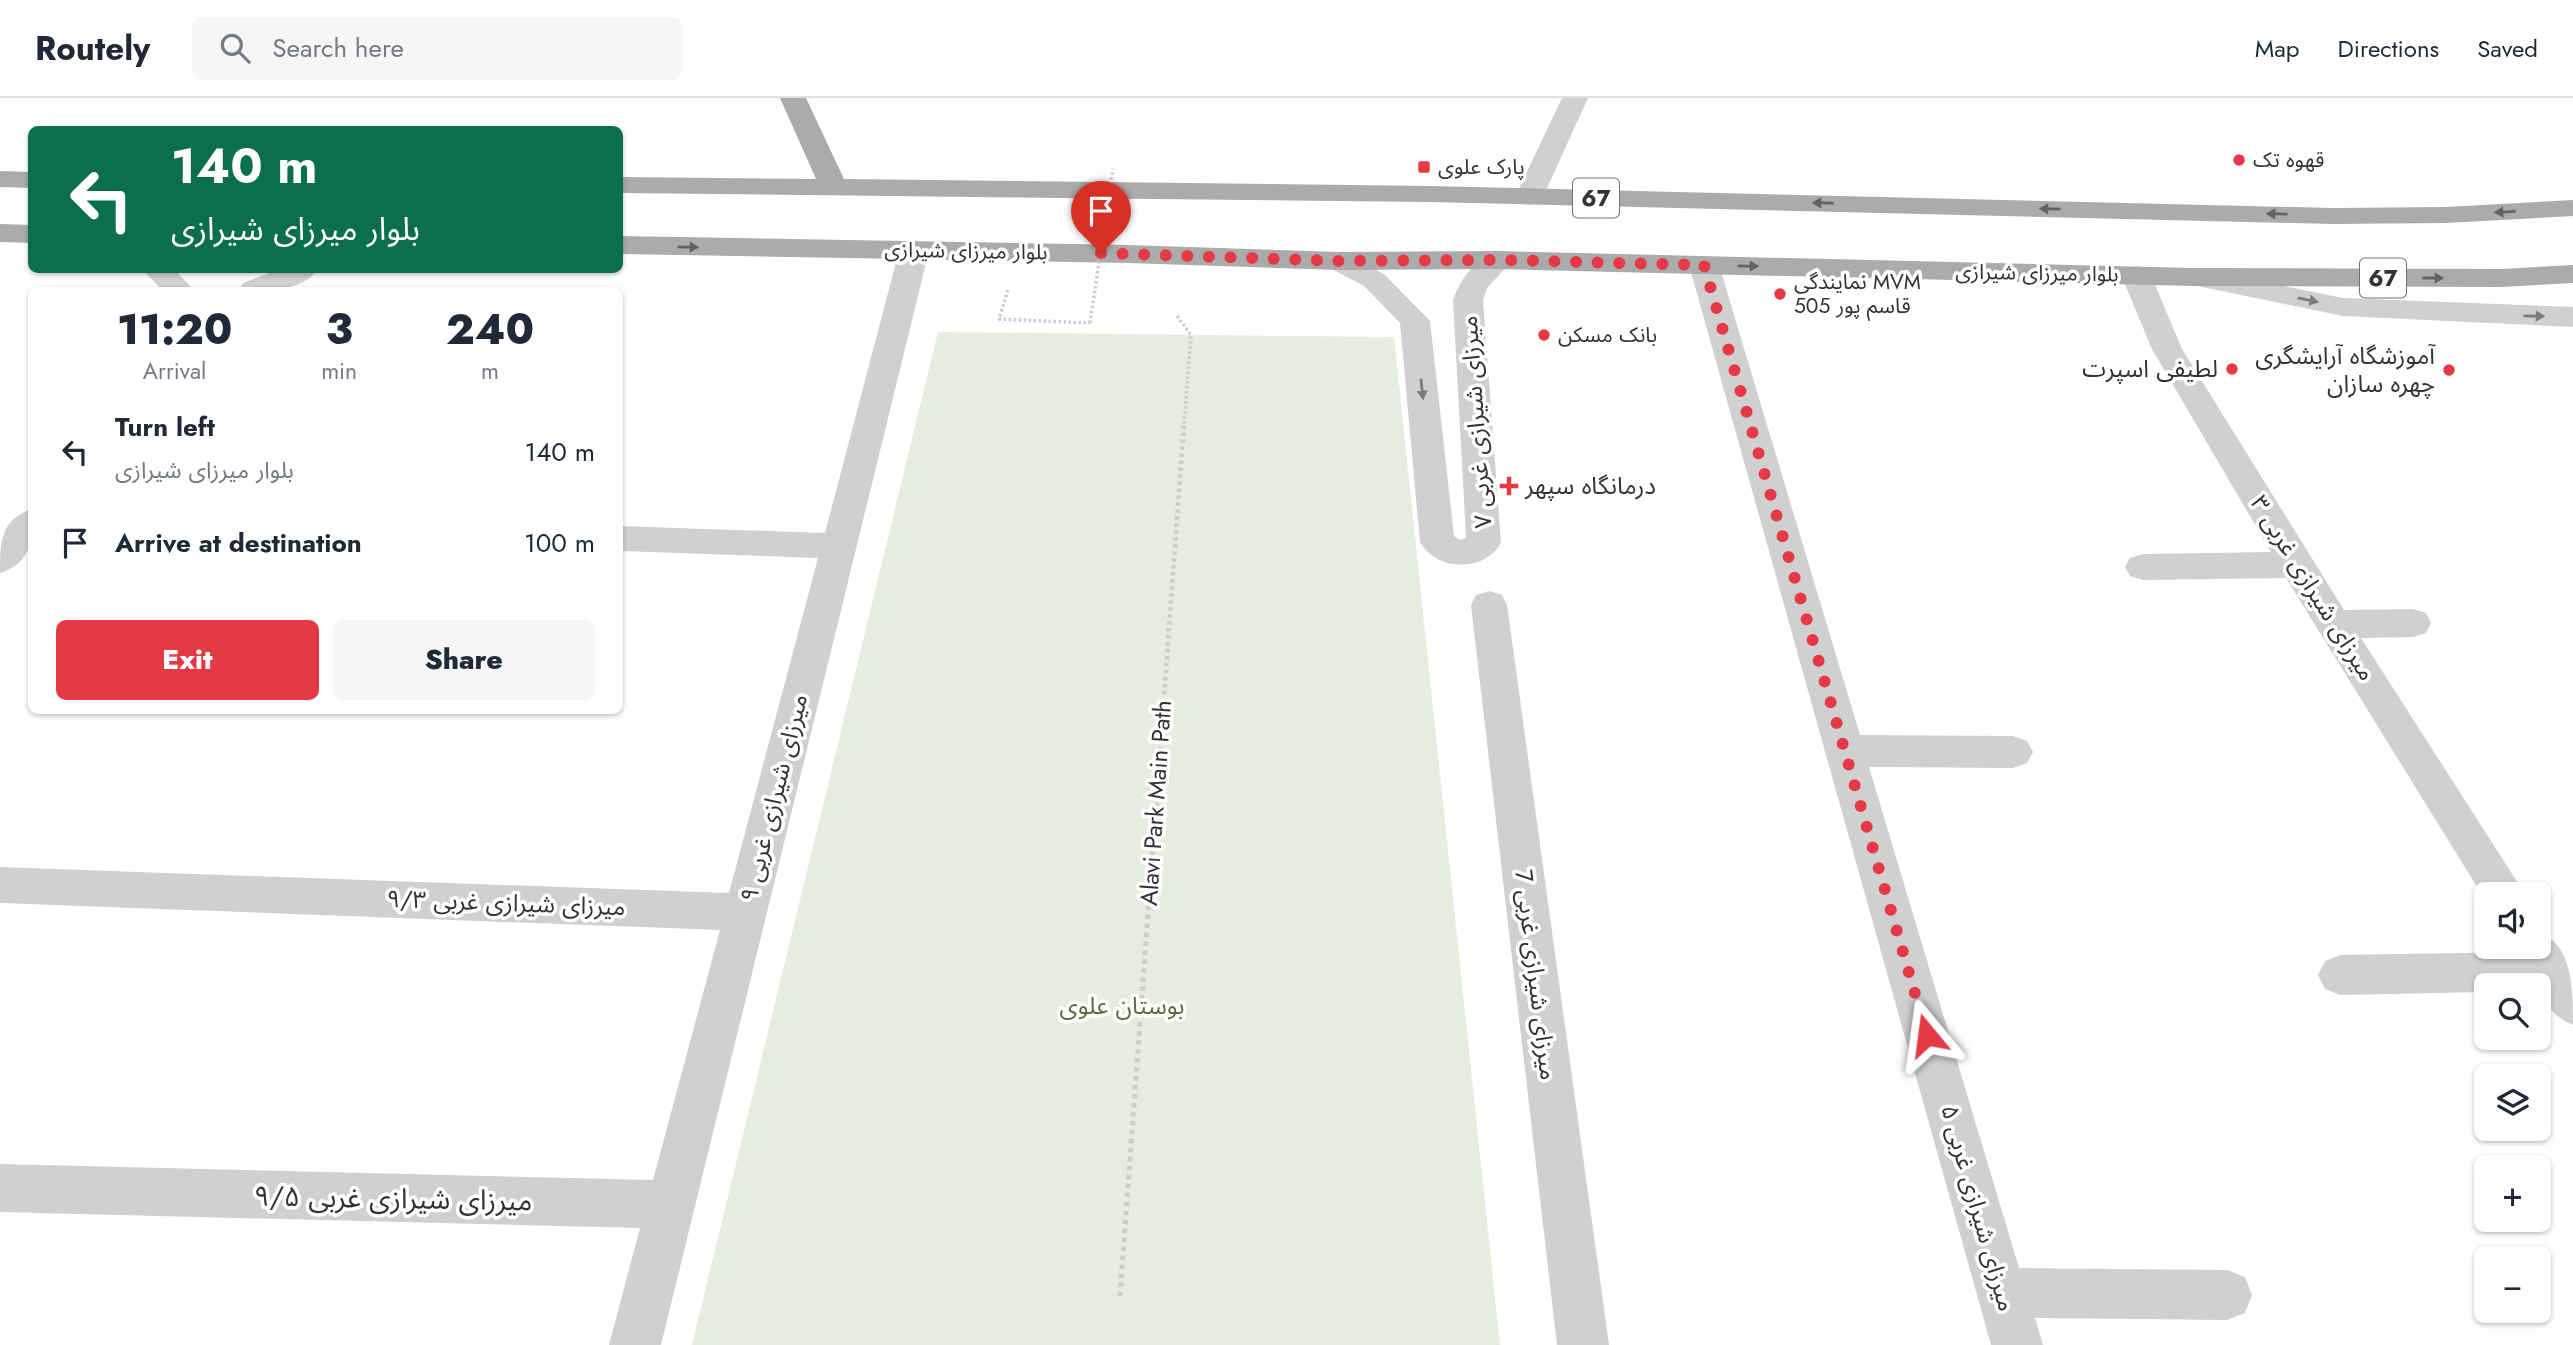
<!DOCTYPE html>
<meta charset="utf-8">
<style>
:root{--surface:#fff;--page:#f6f6f7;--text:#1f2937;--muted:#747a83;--line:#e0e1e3;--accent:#e63946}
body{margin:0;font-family:Jost,"Noto Sans Arabic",sans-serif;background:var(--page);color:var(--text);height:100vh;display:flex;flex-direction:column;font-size:26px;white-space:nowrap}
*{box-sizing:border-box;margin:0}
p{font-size:23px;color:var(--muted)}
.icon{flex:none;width:38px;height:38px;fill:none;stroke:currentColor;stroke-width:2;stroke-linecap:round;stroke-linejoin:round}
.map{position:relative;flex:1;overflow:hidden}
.side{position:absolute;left:28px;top:189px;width:595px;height:427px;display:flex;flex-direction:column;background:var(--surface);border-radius:10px;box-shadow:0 2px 5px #0004}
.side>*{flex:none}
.guide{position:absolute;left:28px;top:28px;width:595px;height:147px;border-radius:10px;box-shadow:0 2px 5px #0004;background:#0b6e4f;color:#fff;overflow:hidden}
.tools{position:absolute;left:2474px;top:784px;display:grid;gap:14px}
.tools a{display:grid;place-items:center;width:77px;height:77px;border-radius:10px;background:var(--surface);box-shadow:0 2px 5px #0004;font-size:35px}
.pin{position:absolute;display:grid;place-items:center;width:60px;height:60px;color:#fff;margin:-72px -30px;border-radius:50% 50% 50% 0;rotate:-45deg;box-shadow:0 0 7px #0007}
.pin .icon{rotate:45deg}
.me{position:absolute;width:77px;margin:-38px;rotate:344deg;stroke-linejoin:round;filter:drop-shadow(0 0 5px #0008)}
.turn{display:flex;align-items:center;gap:24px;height:147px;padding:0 28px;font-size:32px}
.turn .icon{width:91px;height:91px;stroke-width:2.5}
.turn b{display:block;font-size:49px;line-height:60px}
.eta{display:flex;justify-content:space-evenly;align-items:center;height:119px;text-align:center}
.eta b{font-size:42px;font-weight:800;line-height:49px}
.button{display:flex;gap:14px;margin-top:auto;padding:14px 28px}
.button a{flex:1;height:80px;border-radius:10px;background:var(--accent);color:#fff;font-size:28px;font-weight:800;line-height:80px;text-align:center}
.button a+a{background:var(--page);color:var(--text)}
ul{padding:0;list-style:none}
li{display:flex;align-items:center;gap:21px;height:91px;padding:0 28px}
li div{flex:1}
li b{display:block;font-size:26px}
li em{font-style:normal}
header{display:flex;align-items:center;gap:42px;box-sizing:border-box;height:98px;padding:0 35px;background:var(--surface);border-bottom:2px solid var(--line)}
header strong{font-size:33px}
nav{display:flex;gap:38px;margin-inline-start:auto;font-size:24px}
.search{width:490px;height:63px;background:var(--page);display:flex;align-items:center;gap:18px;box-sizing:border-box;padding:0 24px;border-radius:10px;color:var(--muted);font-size:26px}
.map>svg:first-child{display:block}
.green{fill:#e6ecdf}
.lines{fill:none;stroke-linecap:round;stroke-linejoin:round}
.path-far2{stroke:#cdcdcd;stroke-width:3.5;stroke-dasharray:2.5 2.5;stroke-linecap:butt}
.path-far1{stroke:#cdcdcd;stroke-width:4.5;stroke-dasharray:3.5 3.5;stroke-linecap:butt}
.path{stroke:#cdcdcd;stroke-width:5;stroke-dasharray:4.5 4.5;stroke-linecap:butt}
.minor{fill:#d0d0d0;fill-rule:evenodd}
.major{fill:#ababab;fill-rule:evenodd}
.path-bridge{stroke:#cdcdcd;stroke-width:3.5;stroke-dasharray:2.5 2.5;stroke-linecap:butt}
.oneway{fill:#636363}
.oneway2{fill:#7a7a7a}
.route{stroke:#e63946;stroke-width:12;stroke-dasharray:0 21.6}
.poi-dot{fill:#e63946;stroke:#fff;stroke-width:2.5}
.labels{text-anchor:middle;stroke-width:7;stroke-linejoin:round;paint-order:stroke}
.far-poi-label{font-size:21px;fill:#333;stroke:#fff;text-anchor:start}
.far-street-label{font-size:21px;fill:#333;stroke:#fff}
.shield{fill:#fff;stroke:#707070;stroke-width:2}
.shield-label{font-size:23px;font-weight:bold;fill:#333}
.poi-label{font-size:24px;fill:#333;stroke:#fff;text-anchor:end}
.street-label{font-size:24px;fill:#333;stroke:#fff}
.park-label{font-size:24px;fill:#56703f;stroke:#fff}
.near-street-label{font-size:28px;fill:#333;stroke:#fff}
</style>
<header>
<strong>Routely</strong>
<div class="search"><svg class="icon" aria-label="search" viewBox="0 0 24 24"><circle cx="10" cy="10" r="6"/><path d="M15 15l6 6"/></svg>Search here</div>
<nav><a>Map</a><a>Directions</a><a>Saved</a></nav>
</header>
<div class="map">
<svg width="2573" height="1247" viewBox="0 0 2573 1247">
<rect width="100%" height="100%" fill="#fff"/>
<path class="green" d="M938 234 1394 239 1500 1247H692Z"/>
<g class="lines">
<g class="path-far2">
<path d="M1008 192 999 221 1090 225"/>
<path d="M1177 218 1191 237 1184 327"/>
</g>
<path class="path-far1" d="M1154 736 1184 325"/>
<path class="path" d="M1120 1198 1154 734"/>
<g class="minor">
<path d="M1562 0H1588L1543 99 1539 105 1529 107 1519 105 1515 99Z"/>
<path d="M914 144 924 147 929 153 661 1247H609L640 1130 0 1114V1066L653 1082 720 832 0 805V769L729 795 818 460 620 453V428L825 435 899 153 904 147Z"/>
<path d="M1498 153 1508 156 1513 162 1487 190 1483 202 1501 445C1484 475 1436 473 1420 444L1400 225 1364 188 1328 169 1323 163 1328 157 1338 154 1348 157 1384 176 1430 223 1454 438 1460 442 1466 440 1453 202C1460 182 1476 159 1498 153Z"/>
<path d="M1704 158 1714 161 1719 167 1860 637 2013 638 2027 643 2033 654 2027 665 2013 670 1869 669 2019 1170 2227 1172 2245 1179 2252 1197 2245 1215 2227 1222 2035 1220 2043 1247H1991L1689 167 1694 161Z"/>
<path d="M2136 168 2146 171 2151 177 2182 251 2344 512 2413 511 2426 515 2431 525 2426 535 2413 539 2361 540 2525 796H2487V805L2286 480 2143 482 2130 478 2125 469 2130 460 2143 456 2271 454 2152 251 2121 177 2126 171Z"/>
<path d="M2193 170 2343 200 2573 209V229L2343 218 2183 185 2178 179 2183 173Z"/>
<path d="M143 172H175L194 192H162Z"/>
<path d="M277 172H317C302 194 263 194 239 192L243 185Z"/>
<path d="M32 411C32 440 33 465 0 475 0 446 0 421 32 411Z"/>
<path d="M1489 493 1502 497 1507 507 1609 1247H1557L1471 507 1476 497Z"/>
<path d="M2539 833C2573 848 2573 891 2573 927 2557 921 2541 905 2539 887H2487V894L2340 897 2325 891 2318 877 2325 863 2340 857 2518 854 2519 849H2539Z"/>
</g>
<g class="major">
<path d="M780 0H806L844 81 1430 88 2333 110 2446 109 2573 102V118L2446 125 2333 126 1430 104 620 95V79L816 81Z"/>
<path d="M0 73 32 74V90L0 89Z"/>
<path d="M0 126 32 127V145L0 144Z"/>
<path d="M620 138 1128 147 1338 154 1498 153 2193 170 2501 171 2573 167V185L2501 189 2193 188 1498 171 1338 172 1128 165 620 156Z"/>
</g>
<path class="path-bridge" d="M1090 225 1113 71"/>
</g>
<defs><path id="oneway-solid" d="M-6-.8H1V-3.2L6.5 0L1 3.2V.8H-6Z" transform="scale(1.75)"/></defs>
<g class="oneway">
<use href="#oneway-solid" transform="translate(1823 105) rotate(-179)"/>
<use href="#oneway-solid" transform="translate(2050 111) rotate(-179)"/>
<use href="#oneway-solid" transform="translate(2505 114) rotate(177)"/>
<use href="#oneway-solid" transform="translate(2277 116) rotate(-179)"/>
<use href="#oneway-solid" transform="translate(688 149) rotate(1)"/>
<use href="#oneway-solid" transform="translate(1748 168) rotate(1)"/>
<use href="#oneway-solid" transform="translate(2433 180)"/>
</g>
<g class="oneway2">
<use href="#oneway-solid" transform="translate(2308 202) rotate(11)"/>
<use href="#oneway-solid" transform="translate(2534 218) rotate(1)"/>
<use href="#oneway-solid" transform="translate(1422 291) rotate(84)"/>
</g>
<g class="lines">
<path class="route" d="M1101 155 1338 163 1498 162 1704 167 1927 937"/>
</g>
<g class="poi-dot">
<circle cx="2239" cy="62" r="7"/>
<rect x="1417" y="62" width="14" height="14" rx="3.5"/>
<circle cx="1780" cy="196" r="7"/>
<circle cx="1544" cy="237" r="7"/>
<circle cx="2232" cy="271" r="7"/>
<circle cx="2449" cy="272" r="7"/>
<path d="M1505.5 377.5h7v7h7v7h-7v7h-7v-7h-7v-7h7z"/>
</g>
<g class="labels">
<g class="far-poi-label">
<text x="2253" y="69">قهوه تک</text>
<text x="1438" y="76">پارک علوی</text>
<text x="1794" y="191">نمایندگی MVM<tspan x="1794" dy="24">505 قاسم پور</tspan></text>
<text x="1558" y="244">بانک مسکن</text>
</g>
<g class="far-street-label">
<text transform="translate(966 153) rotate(1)" y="7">بلوار میرزای شیرازی</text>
<text transform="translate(2037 175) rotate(1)" y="7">بلوار میرزای شیرازی</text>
</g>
<g class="shield">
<rect x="1573" y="80.5" width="46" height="39" rx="5"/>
<rect x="2360" y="160.5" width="46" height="39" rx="5"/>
</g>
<g class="shield-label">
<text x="1596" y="108">67</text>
<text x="2383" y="188">67</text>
</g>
<g class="poi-label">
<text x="2435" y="266">آموزشگاه آرایشگری<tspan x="2435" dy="28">چهره سازان</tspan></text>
<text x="2218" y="279">لطیفی اسپرت</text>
<text x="1525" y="396" text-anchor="start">درمانگاه سپهر</text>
</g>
<g class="street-label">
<text transform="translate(1476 324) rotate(-94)" y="8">۷ میرزای شیرازی غربی</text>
<text transform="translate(2313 490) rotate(58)" y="8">۳ میرزای شیرازی غربی</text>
<text transform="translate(774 700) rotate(-76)" y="8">میرزای شیرازی غربی ۹</text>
<text transform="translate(1156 705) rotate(-86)" y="8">Alavi Park Main Path</text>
<text transform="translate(506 805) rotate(2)" y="8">میرزای شیرازی غربی ۹/۳</text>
<text transform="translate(1536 877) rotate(83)" y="8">میرزای شیرازی غربی 7</text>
<text transform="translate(1978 1110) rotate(74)" y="8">۵ میرزای شیرازی غربی</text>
</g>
<g class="park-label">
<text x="1122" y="916">بوستان علوی</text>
</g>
<g class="near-street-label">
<text transform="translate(393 1100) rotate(1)" y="10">میرزای شیرازی غربی ۹/۵</text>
</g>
</g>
</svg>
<div class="tools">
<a><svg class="icon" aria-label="sound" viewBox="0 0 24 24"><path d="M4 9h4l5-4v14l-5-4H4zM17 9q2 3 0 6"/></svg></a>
<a><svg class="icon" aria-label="search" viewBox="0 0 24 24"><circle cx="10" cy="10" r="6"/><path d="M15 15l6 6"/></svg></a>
<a><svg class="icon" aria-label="layers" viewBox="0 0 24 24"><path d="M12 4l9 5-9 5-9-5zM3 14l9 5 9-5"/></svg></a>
<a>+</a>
<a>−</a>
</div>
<div class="pin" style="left:1101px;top:155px;background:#d93025"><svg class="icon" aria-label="arrive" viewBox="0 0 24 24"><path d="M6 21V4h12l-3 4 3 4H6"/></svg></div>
<svg class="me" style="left:1927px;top:937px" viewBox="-20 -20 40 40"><path d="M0-17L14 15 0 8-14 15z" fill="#e63946" stroke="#fff" stroke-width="4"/></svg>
<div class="guide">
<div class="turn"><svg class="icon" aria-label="left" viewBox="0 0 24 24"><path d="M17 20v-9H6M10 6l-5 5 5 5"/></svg><div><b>140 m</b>بلوار میرزای شیرازی</div></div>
</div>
<section class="side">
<div class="eta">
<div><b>11:20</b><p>Arrival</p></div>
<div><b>3</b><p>min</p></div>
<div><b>240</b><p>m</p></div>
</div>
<ul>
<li><svg class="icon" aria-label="left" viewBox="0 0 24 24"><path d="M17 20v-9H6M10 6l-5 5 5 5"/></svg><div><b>Turn left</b><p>بلوار میرزای شیرازی</p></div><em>140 m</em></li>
<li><svg class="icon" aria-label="arrive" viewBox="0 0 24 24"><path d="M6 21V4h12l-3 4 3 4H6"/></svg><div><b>Arrive at destination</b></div><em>100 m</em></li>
</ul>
<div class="button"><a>Exit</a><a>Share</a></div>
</section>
</div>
